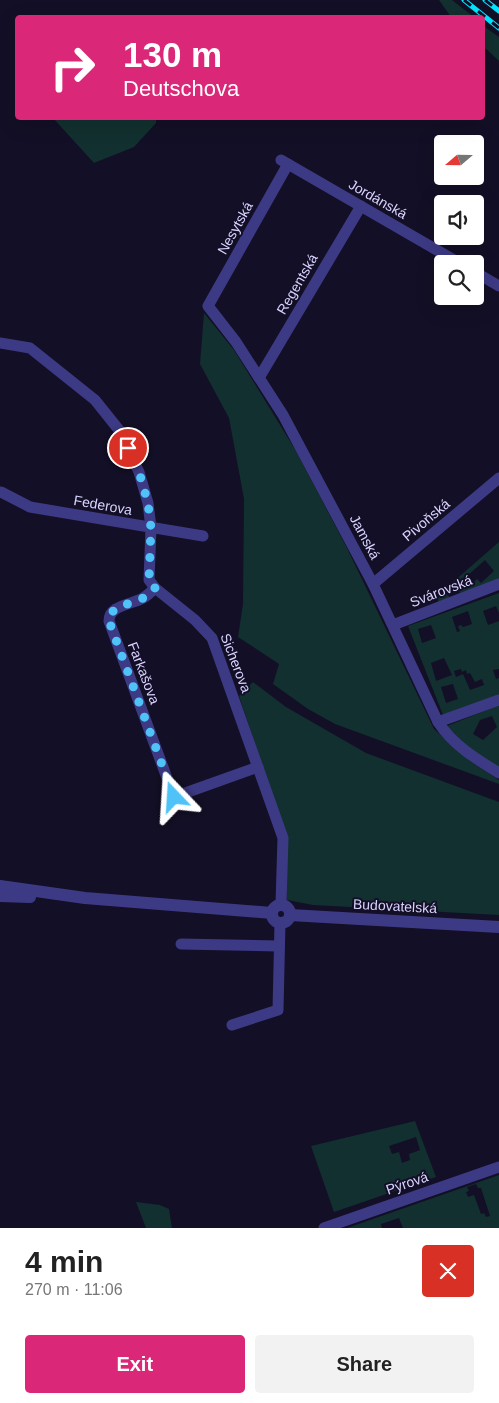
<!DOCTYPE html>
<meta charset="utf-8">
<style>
:root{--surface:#fff;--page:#f2f2f2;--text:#222;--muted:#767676;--accent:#db2777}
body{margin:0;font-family:Arial,sans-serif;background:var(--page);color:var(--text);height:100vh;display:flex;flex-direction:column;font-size:19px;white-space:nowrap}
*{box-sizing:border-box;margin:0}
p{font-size:16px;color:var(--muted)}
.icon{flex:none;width:28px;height:28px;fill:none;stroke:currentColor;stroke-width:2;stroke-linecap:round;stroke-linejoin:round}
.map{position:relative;height:1228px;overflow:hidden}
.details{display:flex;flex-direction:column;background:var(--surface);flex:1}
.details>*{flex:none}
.top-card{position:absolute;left:15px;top:15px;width:470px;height:105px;border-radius:5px;box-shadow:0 5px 20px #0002;background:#db2777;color:#fff;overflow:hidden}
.needle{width:32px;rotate:250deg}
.fabs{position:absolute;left:434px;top:135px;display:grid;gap:10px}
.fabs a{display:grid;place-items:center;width:50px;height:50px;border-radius:5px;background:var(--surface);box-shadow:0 5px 20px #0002;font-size:25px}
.pin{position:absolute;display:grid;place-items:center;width:42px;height:42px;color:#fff;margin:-21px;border:2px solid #fff;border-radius:50%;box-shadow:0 1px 5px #0007}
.me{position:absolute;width:55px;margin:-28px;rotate:340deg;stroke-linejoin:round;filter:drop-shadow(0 0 4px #0008)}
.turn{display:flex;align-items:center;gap:18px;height:105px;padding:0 25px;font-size:22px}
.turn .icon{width:65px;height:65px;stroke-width:2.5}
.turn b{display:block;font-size:35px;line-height:42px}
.round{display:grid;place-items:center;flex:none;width:52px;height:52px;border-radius:5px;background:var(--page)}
.headline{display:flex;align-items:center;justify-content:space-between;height:85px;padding:0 25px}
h1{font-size:30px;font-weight:800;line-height:38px}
.button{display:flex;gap:10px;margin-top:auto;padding:10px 25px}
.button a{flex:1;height:58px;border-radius:5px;background:var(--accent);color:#fff;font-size:20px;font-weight:800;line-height:58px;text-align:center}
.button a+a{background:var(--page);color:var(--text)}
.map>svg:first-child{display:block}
.green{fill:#12302f;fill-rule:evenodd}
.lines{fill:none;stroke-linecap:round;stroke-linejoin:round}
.minor{stroke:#3d3a85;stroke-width:11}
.tertiary{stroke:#3d3a85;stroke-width:12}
.rail-casing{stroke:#00e5ff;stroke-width:5}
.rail{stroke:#130f26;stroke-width:3;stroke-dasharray:9;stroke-linecap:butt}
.route{stroke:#4fc3f7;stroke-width:9;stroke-dasharray:0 16.2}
.labels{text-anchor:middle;stroke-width:4;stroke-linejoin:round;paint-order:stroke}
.street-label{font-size:14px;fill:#d9d4ff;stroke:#130f26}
</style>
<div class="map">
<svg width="499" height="1228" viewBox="0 0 499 1228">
<rect width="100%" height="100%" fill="#130f26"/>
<g class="green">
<path d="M439 0H452L474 17H451Z"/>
<path d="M482 25 499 37V61L483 46Z"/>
<path d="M53 118H156V123L134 147 94 163Z"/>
<path d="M204 313 234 350 296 451 347 548 434 729 470 761 499 780V784L335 724 308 709 273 684 279 664 238 637 243 604 244 499 229 418 200 364Z"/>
<path d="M499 542V582L439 602 437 599 430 602ZM485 560 494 571 481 583 477 579 473 583 467 576ZM457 584 460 593 450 597 447 595 445 591Z"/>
<path d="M499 593V613L496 606 483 611 488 625 499 621V669L493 670 496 679 499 678V695L443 715 408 626ZM468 611 472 624 463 627 461 625 458 626 460 631 457 632 452 617ZM431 625 436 638 422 643 418 629ZM444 658 452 675 436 681 431 663ZM461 669 462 672 466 670 467 674 470 673 475 682 482 679 484 685 470 690 463 674 456 677 454 671ZM453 684 458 699 446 703 441 687Z"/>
<path d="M253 682 286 707 366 753 499 802V915L313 905 287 900V838L239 696Z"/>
<path d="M499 705V769L471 751 447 726ZM492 716 497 727 483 740 473 734 480 720Z"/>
<path d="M415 1121 436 1177 334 1212 311 1146ZM416 1137 420 1150 409 1154 410 1160 402 1163 399 1152 392 1154 389 1146Z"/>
<path d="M499 1175V1228H403L399 1218 381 1224 382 1228H347ZM476 1184 478 1188H481L490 1216 486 1217 484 1213 481 1214 474 1195 468 1197 466 1192 469 1191 467 1187Z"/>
<path d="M136 1202 160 1205 169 1209 172 1228H146Z"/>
</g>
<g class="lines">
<g class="minor">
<path d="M281 160 461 264"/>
<path d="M288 164 208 306 236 342 283 415 373 584 438 722C453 745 476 759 499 773"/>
<path d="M475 272 499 286"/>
<path d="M0 343 30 348 95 400 119 430 139 472 148 503 151 528 149 580 155 588 195 620 212 638 283 838 281 904"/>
<path d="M259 378 361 206"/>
<path d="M1 492 30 507 203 536"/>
<path d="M373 584 499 478"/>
<path d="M155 588C151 592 147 596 143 598 131 605 109 605 109 621L174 797 258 767"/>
<path d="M393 625 499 584"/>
<path d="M438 722 499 700"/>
<path d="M181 944 278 946"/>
<path d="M232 1025 278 1010 280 923"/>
<path d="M324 1228 499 1167"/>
</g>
<g class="tertiary">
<path d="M0 886 85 898 272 913"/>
<path d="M0 896 30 897"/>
<circle cx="281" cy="914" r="9"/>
<path d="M290 915 499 927"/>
</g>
<g class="rail-casing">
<g id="rail">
<path d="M464 0 499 28"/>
<path d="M485 0 499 11"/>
</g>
</g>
<use href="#rail" class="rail"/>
</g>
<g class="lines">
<path class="route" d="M128 448 139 472 148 503 151 528 149 580 155 588C151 592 147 596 143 598 131 605 109 605 109 621L174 797"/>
</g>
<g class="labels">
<g class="street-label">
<text transform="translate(378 199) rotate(30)" y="5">Jordánská</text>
<text transform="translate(235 228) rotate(-61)" y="5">Nesytská</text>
<text transform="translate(297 284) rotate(-60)" y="5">Regentská</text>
<text transform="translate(103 505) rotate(10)" y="5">Federova</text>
<text transform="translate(426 520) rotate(-40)" y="5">Pivoňská</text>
<text transform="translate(365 537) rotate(62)" y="5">Jamská</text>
<text transform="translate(441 591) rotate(-21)" y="5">Svárovská</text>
<text transform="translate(236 663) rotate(69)" y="5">Sicherova</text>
<text transform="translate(144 673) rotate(69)" y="5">Farkašova</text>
<text transform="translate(395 906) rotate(3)" y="5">Budovatelská</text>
<text transform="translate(407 1183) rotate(-19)" y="5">Pýrová</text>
</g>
</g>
</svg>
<div class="fabs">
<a><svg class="needle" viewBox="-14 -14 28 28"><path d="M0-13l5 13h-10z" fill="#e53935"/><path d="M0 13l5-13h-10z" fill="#767676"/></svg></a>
<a><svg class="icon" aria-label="sound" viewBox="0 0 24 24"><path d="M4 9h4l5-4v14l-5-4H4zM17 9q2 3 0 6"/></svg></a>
<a><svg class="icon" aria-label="search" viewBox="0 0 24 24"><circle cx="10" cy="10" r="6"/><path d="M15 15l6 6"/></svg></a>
</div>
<div class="pin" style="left:128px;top:448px;background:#d93025"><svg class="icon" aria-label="arrive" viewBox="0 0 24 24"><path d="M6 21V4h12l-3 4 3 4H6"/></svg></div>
<svg class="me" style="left:174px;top:797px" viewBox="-20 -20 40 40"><path d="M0-17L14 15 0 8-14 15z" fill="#4fc3f7" stroke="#fff" stroke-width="4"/></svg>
<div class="top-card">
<div class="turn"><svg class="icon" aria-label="right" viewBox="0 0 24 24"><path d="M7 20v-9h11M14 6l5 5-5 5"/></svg><div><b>130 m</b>Deutschova</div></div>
</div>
</div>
<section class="details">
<div class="headline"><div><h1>4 min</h1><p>270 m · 11:06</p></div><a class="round" style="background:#d93025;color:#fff"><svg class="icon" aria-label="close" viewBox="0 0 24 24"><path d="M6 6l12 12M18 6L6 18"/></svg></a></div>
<div class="button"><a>Exit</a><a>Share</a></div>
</section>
